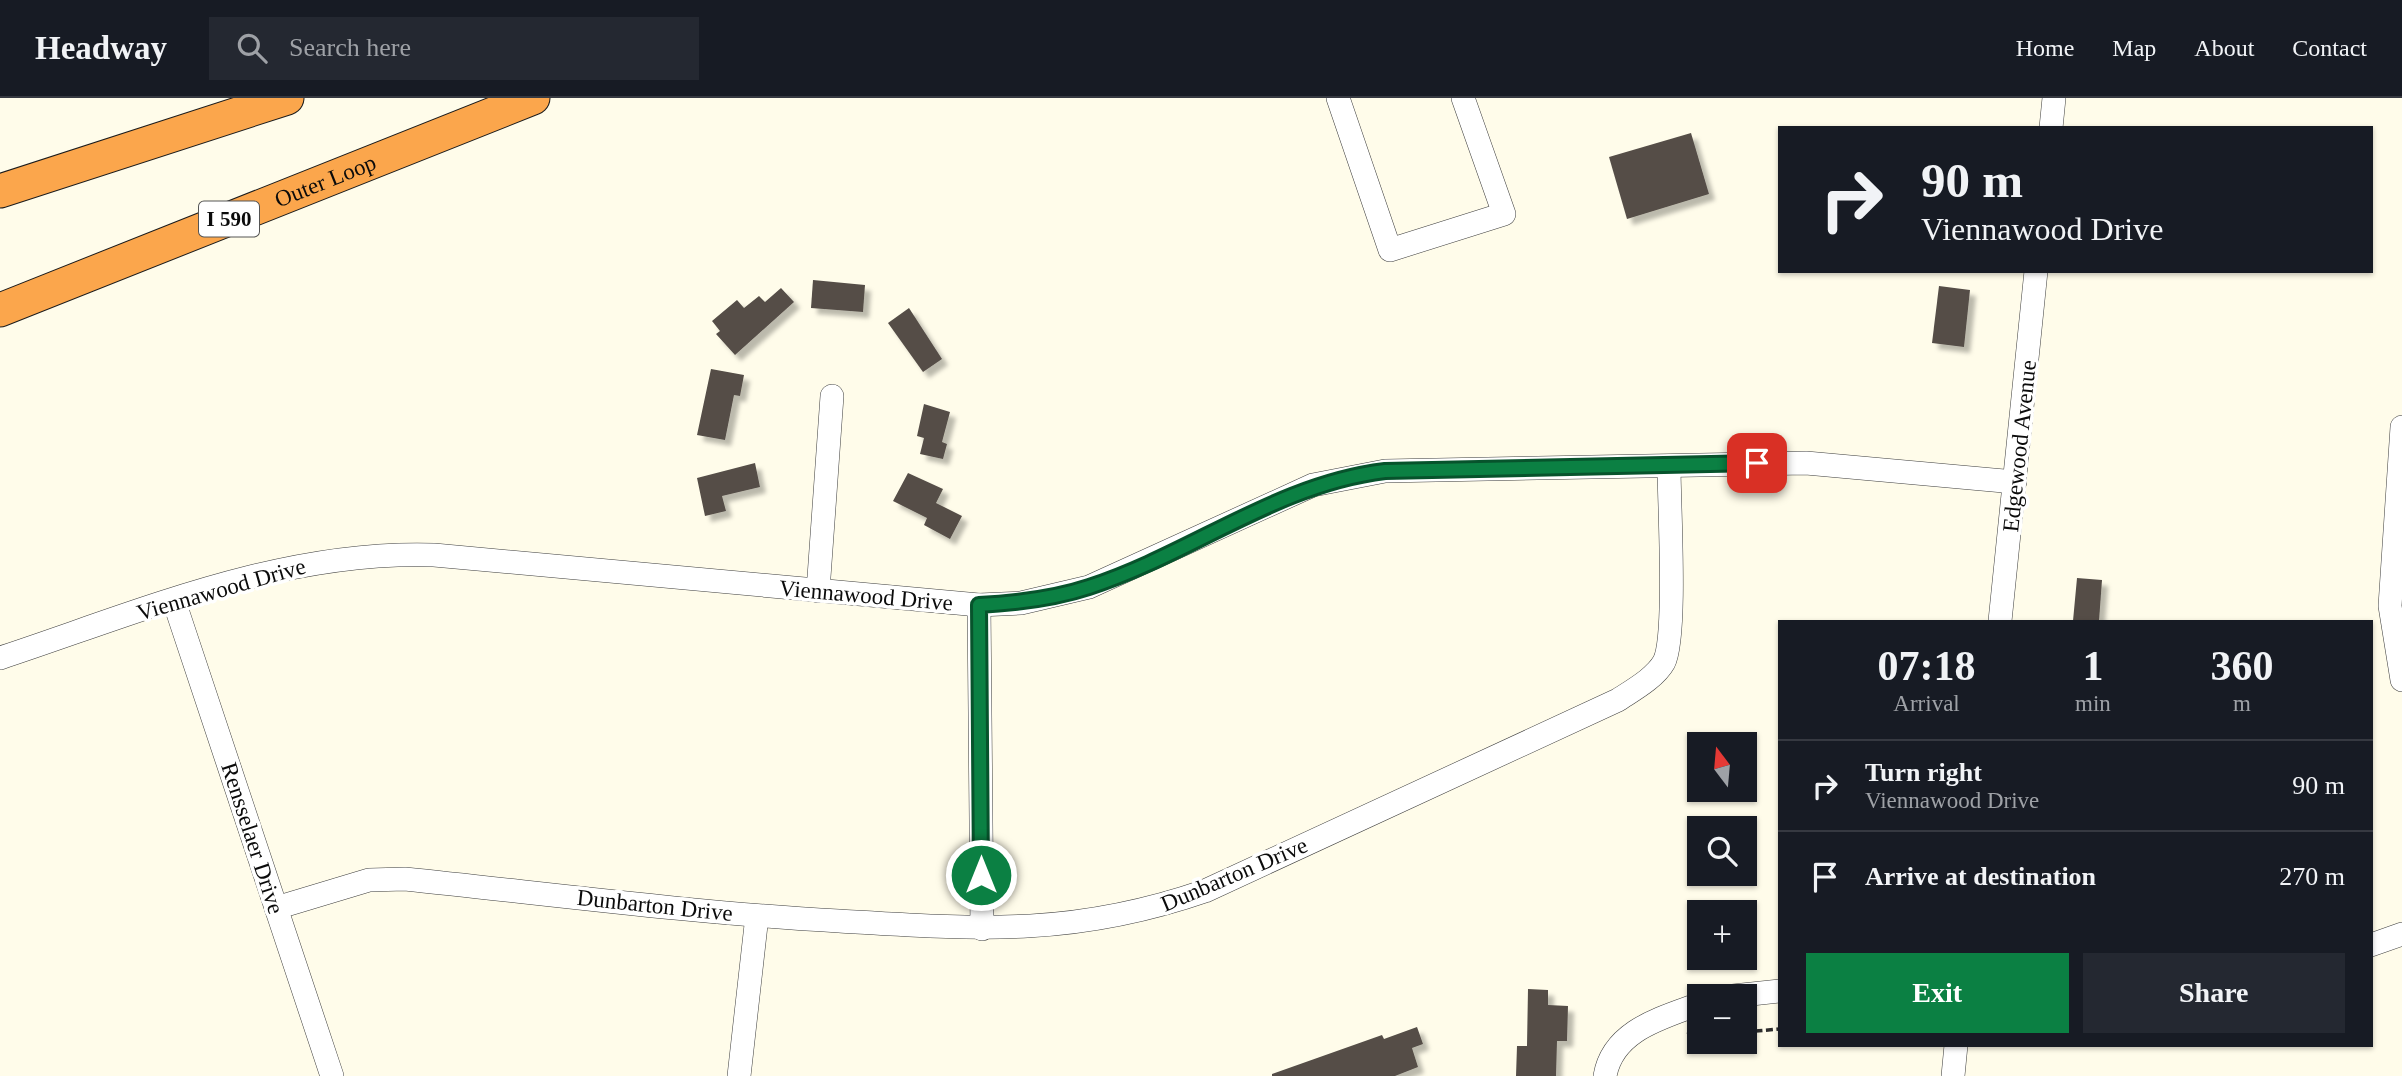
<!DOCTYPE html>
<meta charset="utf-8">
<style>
:root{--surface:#171b24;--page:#242831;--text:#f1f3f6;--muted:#9ea1a6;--line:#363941;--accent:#0b8043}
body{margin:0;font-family:Georgia,serif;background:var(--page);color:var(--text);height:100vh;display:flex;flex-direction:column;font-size:26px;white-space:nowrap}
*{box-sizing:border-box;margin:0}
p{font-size:23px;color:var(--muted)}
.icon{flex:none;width:38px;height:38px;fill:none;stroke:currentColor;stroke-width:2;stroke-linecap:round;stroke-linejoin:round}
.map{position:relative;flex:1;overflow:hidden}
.drawer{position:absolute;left:1778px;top:522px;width:595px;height:427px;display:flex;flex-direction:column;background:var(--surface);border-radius:0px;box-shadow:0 2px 5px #0004}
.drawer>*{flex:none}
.top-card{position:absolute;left:1778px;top:28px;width:595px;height:147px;border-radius:0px;box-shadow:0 2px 5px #0004;background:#171b24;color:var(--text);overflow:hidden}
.needle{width:46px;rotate:344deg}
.fabs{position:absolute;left:1687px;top:634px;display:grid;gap:14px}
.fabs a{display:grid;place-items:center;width:70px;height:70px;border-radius:0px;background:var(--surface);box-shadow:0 2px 5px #0004;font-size:35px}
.pin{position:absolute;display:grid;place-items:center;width:60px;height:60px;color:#fff;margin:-30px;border-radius:14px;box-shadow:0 4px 10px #0006}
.me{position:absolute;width:77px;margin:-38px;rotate:0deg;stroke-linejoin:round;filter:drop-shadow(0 0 5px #0008)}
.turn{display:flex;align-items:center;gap:24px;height:147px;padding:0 28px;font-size:32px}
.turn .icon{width:91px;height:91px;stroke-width:2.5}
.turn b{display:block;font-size:49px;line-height:60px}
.eta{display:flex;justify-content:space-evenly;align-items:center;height:119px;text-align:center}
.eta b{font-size:42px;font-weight:800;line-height:49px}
.button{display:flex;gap:14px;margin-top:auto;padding:14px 28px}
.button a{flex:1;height:80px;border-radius:0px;background:var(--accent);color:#fff;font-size:28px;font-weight:800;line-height:80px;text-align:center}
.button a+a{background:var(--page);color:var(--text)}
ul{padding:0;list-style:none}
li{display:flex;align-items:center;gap:21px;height:91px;padding:0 28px;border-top:2px solid var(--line)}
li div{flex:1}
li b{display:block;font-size:26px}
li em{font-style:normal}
header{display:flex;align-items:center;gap:42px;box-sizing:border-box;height:98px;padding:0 35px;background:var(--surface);border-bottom:2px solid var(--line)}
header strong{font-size:33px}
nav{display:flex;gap:38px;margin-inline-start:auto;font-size:24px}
.search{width:490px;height:63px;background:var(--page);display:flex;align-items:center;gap:18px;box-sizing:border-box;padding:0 24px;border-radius:0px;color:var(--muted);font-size:26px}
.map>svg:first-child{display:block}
.building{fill:#544d47;filter:url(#shadow)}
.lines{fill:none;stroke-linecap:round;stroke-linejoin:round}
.minor-casing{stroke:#3e3e3e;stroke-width:24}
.highway-casing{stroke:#1c1c1c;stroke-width:35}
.path{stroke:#2d2d2d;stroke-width:3.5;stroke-dasharray:7 3.5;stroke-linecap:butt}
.minor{stroke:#fff;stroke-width:23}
.highway{stroke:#fba64c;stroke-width:33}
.route-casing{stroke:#07532c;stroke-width:18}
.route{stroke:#0b8043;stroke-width:12}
.labels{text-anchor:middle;stroke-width:7;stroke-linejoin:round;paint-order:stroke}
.shield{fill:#fff;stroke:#545454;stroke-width:2}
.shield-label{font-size:21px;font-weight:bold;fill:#0b0b0b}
.street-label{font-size:23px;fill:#0b0b0b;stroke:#fff}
</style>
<header>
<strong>Headway</strong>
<div class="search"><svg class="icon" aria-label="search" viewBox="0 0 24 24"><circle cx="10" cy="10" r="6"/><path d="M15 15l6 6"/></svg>Search here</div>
<nav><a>Home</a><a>Map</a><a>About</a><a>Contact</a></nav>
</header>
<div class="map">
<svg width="2402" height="978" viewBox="0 0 2402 978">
<defs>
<filter id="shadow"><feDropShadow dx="6" dy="6" stdDeviation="2" flood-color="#0004"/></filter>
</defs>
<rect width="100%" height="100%" fill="#fffcea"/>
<g class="building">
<path d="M1691 35 1709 96 1627 121 1609 59Z"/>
<path d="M813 182 865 187 863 214 811 210Z"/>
<path d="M1939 188 1970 192 1964 249 1932 245Z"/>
<path d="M781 190 794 204 735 257 716 236 720 233 712 223 737 202 744 210 759 198 765 204Z"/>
<path d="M909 210 942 261 923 274 888 225Z"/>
<path d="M711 271 744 277 740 298 734 297 725 342 697 337Z"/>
<path d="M924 306 950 314 942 344 947 346 943 361 920 356 924 340 917 338Z"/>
<path d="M755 365 760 389 722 398 726 413 705 418 697 380Z"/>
<path d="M908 375 943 391 936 405 962 418 950 441 924 427 927 420 893 403Z"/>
<path d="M2077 480 2102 482 2099 523H2073Z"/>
<path d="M1528 891 1548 892V907L1568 908 1567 943H1557L1556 978H1516L1517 948H1527Z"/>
<path d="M1417 929 1423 946 1412 950 1418 969 1395 978H1272V976L1382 937 1384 941Z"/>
</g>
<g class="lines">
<g class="minor-casing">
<g id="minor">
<path d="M1338 0 1390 152 1504 116 1463 0"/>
<path d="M2051 30 2054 0"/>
<path d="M2402 329 2390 508 2402 582"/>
<path d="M818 493 832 298"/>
<path d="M174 503 332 978"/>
<path d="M979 507 982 831"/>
<path d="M2000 523 2036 173"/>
<path d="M0 560C142 513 282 452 434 457L979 507 1021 505 1089 489 1313 387 1385 373 1806 365 2015 384"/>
<path d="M276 810 369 782 405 781C550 796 694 815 839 823 976 831 1072 839 1205 793L1618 602C1633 592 1655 580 1664 564 1677 538 1669 405 1669 368"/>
<path d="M2371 847 2402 836"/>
<path d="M1733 898 1780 893"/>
<path d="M739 978 757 818"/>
<path d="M1605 978C1613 932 1662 920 1699 906"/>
<path d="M1953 978 1956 947"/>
</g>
</g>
<g class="highway-casing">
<g id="highway">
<path d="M0 93 287 0"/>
<path id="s1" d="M0 212 533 0"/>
</g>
</g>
<g class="path">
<path d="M1687 934 1699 936"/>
<path d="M1745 934 1780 931"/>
</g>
<use href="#minor" class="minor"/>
<use href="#highway" class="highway"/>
</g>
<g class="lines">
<g class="route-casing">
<path id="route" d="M981 777 979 507C1016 505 1053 501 1089 489 1191 456 1277 386 1385 373L1757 365"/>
</g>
<use href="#route" class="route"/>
</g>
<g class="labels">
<rect class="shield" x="199" y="103.5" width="60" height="35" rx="5"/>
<g class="shield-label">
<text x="229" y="128">I 590</text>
</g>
<g class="street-label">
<text dy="8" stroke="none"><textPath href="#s1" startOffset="350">Outer Loop</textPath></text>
<text transform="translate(2019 348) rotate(-84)" y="8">Edgewood Avenue</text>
<text transform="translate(221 491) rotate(-16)" y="8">Viennawood Drive</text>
<text transform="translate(866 497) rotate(5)" y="8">Viennawood Drive</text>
<text transform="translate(253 740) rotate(72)" y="8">Rensselaer Drive</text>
<text transform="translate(1234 776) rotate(-23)" y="8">Dunbarton Drive</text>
<text transform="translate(655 807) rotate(6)" y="8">Dunbarton Drive</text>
</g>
</g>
</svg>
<div class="fabs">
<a><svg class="needle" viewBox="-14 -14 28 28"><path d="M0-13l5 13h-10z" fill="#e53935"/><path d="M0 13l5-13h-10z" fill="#9ea1a6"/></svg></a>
<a><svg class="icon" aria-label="search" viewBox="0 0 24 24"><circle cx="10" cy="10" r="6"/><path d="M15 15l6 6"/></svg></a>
<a>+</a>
<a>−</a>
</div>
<div class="pin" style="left:1757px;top:365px;background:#d93025"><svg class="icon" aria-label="arrive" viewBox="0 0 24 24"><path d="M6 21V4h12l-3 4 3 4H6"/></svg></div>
<svg class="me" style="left:981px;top:777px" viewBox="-20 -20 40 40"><circle r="17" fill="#0b8043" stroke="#fff" stroke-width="3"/><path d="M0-11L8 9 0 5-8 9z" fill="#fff"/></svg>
<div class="top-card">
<div class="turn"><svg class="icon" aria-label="right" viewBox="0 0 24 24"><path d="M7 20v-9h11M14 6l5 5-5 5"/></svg><div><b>90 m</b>Viennawood Drive</div></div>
</div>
<section class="drawer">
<div class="eta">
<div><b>07:18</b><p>Arrival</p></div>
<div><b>1</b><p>min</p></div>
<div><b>360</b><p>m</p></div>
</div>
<ul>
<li><svg class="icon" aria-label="right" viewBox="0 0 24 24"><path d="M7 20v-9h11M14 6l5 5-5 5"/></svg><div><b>Turn right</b><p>Viennawood Drive</p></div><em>90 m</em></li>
<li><svg class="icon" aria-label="arrive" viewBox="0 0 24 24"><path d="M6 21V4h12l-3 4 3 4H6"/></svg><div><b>Arrive at destination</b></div><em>270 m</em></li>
</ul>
<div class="button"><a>Exit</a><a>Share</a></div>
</section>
</div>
